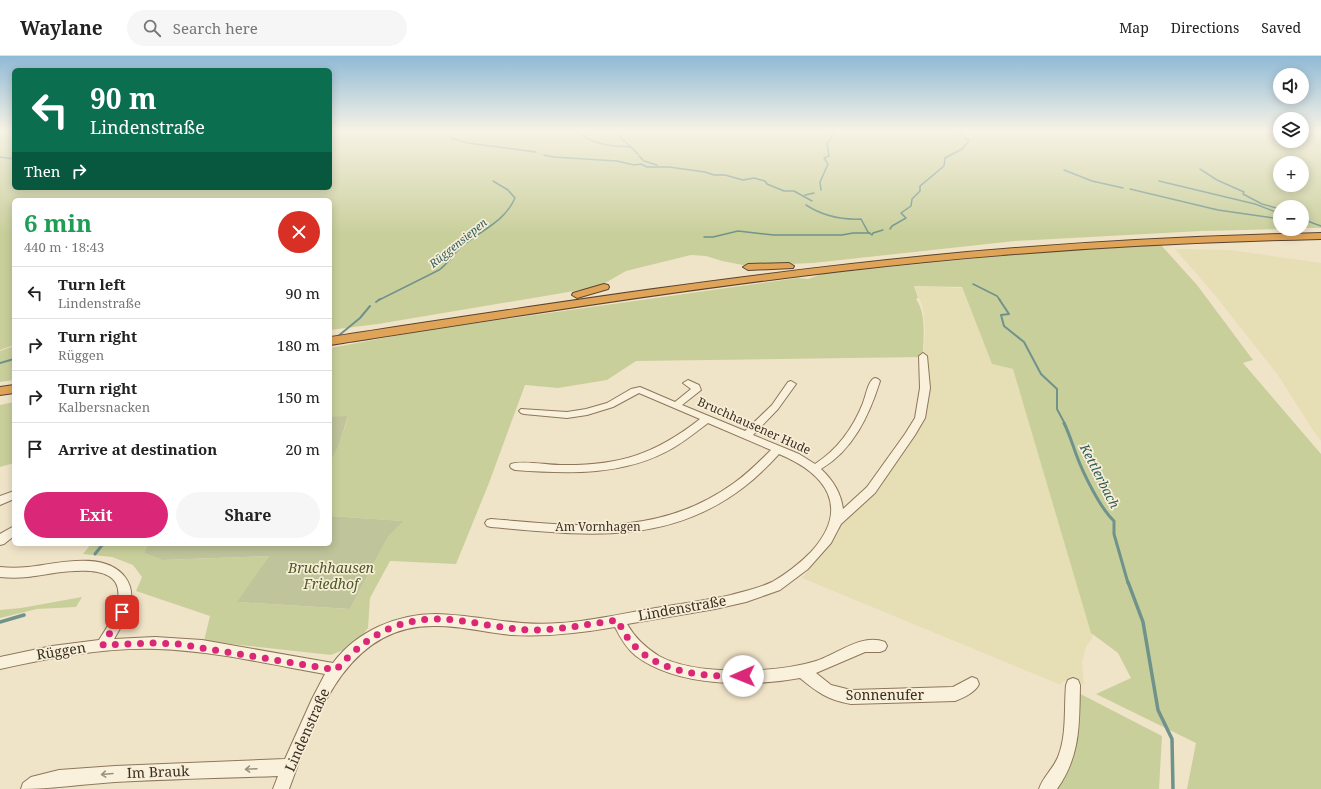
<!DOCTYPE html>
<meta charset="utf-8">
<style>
:root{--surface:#fff;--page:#f6f6f6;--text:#222;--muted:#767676;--line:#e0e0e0;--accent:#db2777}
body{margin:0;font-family:"Noto Serif",serif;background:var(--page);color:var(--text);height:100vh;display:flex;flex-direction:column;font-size:15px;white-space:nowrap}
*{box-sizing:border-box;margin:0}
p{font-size:13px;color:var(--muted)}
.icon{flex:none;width:22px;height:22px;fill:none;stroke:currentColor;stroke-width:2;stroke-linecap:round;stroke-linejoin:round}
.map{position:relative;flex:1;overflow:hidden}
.drawer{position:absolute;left:12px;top:142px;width:320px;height:348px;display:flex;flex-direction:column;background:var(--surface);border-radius:6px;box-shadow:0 2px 10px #0003}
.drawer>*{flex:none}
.banner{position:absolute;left:12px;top:12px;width:320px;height:122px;border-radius:6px;box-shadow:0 2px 10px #0003;background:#0b6e4f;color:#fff;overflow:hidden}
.fabs{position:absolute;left:1273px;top:12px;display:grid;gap:8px}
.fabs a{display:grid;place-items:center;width:36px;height:36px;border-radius:50%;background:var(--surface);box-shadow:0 2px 10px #0003;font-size:20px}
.pin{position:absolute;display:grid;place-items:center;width:34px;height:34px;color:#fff;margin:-17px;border-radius:8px;box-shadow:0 2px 6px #0006}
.me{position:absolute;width:44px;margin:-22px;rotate:269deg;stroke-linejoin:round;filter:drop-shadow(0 0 3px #0008)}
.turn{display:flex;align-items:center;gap:14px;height:84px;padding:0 12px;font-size:18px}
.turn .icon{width:52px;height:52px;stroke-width:2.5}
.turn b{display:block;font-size:28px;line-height:34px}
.then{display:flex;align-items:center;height:38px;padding:0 12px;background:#0003;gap:8px;font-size:15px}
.round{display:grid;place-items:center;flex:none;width:42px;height:42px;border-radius:21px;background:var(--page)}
.head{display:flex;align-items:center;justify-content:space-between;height:68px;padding:0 12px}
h1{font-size:24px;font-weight:700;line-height:30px;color:#1e9e55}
.button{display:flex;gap:8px;margin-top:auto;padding:8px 12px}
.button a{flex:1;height:46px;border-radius:24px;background:var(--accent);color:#fff;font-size:16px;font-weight:700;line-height:46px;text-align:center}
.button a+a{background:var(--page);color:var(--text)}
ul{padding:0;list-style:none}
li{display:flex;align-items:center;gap:12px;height:52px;padding:0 12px;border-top:1px solid var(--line)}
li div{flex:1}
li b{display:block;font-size:15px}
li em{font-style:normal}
header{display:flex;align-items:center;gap:24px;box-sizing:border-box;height:56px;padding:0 20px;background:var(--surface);border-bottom:1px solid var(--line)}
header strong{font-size:19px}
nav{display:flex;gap:22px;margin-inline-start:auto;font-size:14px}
.search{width:280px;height:36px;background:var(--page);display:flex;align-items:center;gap:10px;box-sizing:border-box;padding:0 14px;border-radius:22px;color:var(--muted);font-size:15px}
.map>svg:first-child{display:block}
.farmland{fill:#e6deb5}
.green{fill:#c9cf9b;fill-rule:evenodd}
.cemetery{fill:#bfc49a}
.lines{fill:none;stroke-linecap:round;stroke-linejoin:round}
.stream-far3{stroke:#6f938a;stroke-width:1.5}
.stream-far2{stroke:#6f938a;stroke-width:2}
.stream-far1{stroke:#6f938a;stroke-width:3}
.stream{stroke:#6f938a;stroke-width:3.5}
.minor-casing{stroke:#8d765c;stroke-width:2}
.highway-casing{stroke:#5b4430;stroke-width:2}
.minor{fill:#faf1dc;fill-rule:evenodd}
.highway{fill:#e0a458;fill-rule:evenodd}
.oneway{stroke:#9c907e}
.route{stroke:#db2777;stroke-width:7;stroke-dasharray:0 12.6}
.labels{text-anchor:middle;stroke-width:3.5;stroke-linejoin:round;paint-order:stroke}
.far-water-label{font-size:11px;font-style:italic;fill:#2f5d5a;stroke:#f7eed8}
.street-label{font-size:12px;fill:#3d2e20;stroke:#f7eed8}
.water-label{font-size:13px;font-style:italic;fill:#2f5d5a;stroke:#f7eed8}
.near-park-label{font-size:14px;font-style:italic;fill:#4d5a26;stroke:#f7eed8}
.near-street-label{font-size:14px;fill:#3d2e20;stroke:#f7eed8}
</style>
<header>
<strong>Waylane</strong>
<div class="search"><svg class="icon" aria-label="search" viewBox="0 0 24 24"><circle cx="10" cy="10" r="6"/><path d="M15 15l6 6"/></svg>Search here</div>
<nav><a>Map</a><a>Directions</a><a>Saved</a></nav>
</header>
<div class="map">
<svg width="1321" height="733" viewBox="0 0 1321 733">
<rect width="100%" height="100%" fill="#f0e4c8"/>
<g class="farmland">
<path d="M1175 193 1230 194 1321 207V385L1312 373 1278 319 1214 238Z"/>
<path d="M914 230 962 232 992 308 1013 313 1093 581 1086 591 1082 607 1084 628 1068 625 1062 626 1061 629 802 522 826 495 839 476 843 464 921 362 925 272 923 252Z"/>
</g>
<g class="green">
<path d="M0 75H14V132H330V75H1280V85H1302V75H1321V172H1302V151H1280V173L1201 175 1015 185 813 207 765 209 748 210 722 205 706 200 691 199 626 215 598 231 378 268 330 274V144H14V289L0 294ZM1280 107H1302V129H1280Z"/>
<path d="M1161 189 1197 229 1253 304 1243 307 1321 398V733H1187L1196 687 1096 638 1131 622 1118 597 1091 577 1013 313 992 308 962 231 914 230 918 242 916 243C927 259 923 282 923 301L636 305 607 324 558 332 525 329 489 427 456 508 390 505 370 542 368 572 360 582 343 594 331 599 204 585 210 560 136 535 142 521 133 509 112 501 83 498 91 488H148L144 497 162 504 269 500 238 546 350 553 388 481 402 465 330 460V407L339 389 348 361H330V292L427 274 798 222 808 223 822 218 1016 198Z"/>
<path d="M14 290V324L0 326V295Z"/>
<path d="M14 346V407L0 411V349Z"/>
<path d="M82 541 76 551 37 553 0 562V554L21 552Z"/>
<path d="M1069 632 1162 680 1159 733H1040L1066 690Z"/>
</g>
<g class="cemetery">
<path d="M348 360 339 389 330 407V361Z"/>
<path d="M330 460 403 465 388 481 350 553 237 546 269 500 162 504 144 497 148 488H330Z"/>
</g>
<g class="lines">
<g class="stream-far3">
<path d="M571 75C582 77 582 80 591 84 603 90 618 90 631 91"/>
<path d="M617 75 621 82 638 98"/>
<path d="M451 82 468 87 536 96"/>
<path d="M544 99 553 101 617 105 634 109 641 108 647 111H669L705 116 714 119H725L743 124 754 122 765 125 767 128 784 135H794L812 145"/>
<path d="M639 100 644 105 657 109"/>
<path d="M0 101 14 103"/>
<path d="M1200 113 1217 124 1244 136 1243 138 1262 148 1280 153 1276 156 1280 157"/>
<path d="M1064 114 1092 125 1123 132"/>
<path d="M1159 125 1255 148 1276 156"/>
<path d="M1130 133 1218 154 1280 163"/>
<path d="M821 134 820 126 828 108 824 102 829 100 827 88 834 77 833 75"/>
<path d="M805 139 814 137"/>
<path d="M806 149C823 160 841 164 861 163L868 176 872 179 873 177 883 174"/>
<path d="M1302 163 1321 170"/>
<path d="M1302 168 1304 169"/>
<path d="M890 173 892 170 906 162 901 157 911 150 912 143 920 135V130L944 110 945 102 962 93 969 85 957 75"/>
<path d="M704 181H713L738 175 774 179H842L853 177H870"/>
<path d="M973 228 997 240 1000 244"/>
<path d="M379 244 439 214C448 208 452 199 460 192 479 175 504 167 515 142L508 134 493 125"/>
</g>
<g class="stream-far2">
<path d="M999 243 1009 258 1001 259 1004 270 1024 286 1041 318 1057 333V353L1065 368"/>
<path d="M376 246 380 243"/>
<path d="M337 281 360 262 370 250"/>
<path d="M0 307 14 303"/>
</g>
<g class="stream-far1">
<path d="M1064 367C1069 377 1072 387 1076 398 1083 417 1100 452 1114 465V478L1128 527"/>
<path d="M95 498 103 488"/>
</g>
<g class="stream">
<path d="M1128 526 1143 566 1158 654 1172 683 1173 733"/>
<path d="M0 566 24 559"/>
</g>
<g class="minor-casing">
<g id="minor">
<path d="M923 297 927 300 930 332 925 362 915 379 875 437 841 468 831 487 808 513 780 534 746 546 715 553 627 568C635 582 646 592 659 600 695 620 778 617 816 605 838 598 861 577 885 586L887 590 885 594 880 596H865L816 617 831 629 851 634 953 631 972 621 977 623 979 628C976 636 963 642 955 645L851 648C828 644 817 636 800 622 751 631 677 631 636 600 626 592 620 581 615 571 581 577 547 581 512 579 487 577 463 570 437 570 345 567 315 663 289 733H273L278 720C224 722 169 723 115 726 84 728 52 733 21 733L23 727 31 721 59 714 115 710 285 703 312 643 325 618C269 608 214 595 157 593 104 591 51 602 0 613V601L52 590 99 584C105 574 112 565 115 554 136 497 55 518 28 521 18 522 9 522 0 521V511C9 512 18 512 28 511 56 508 104 494 125 521 140 541 125 564 114 583L155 581 202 584 333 607C357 575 397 558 436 558 479 559 516 571 560 567 590 565 620 558 650 553 677 548 704 545 731 539 745 535 759 532 772 526 786 518 799 508 811 496 851 452 827 418 779 398 768 410 757 421 744 431 666 491 582 479 491 471L487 470 485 467 487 464 491 463C579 470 658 482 734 427 748 417 759 406 771 394L708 367C696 376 685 385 673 392 625 420 569 418 515 414L511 412 510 410 511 408C523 404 547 409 560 409 618 410 654 399 700 363L639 337 613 351 587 359 567 362 524 358 521 357 519 355 521 353 567 356 586 353 607 347 631 333 640 331 675 346 691 333 683 327 688 324 699 329 701 334 682 349 745 375 772 349 788 326 791 325 796 328 778 353 753 379 799 398 815 408C838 393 853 372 863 347 866 340 868 324 875 322L878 323 880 325C869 360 853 394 821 413 833 424 841 437 843 453L867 431 905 378 915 362 920 332 919 300Z"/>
<path d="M14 435V443L0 449V440Z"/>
<path d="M14 470V480L4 488 0 489V478Z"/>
<path d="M1073 622 1078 624 1080 629C1079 668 1081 699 1057 733H1039C1043 721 1053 713 1058 701 1067 679 1064 652 1066 629L1068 624Z"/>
</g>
</g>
<g class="highway-casing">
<g id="highway">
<path d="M1321 177V183C1189 186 1057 193 926 206 726 226 528 258 330 289V281C528 251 726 220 926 200 1057 187 1189 180 1321 177Z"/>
<path d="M789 207 794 210 793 212 748 214 743 211 748 208Z"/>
<path d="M604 228 608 229 609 231 608 233 577 242 572 239 573 237Z"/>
<path d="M14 329V337L0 339V331Z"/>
</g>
</g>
<use href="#minor" class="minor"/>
<use href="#highway" class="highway"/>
</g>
<defs><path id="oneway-shaft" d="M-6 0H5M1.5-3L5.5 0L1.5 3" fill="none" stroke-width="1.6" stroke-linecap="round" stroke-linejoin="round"/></defs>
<g class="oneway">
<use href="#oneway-shaft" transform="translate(251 713) rotate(177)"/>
<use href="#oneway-shaft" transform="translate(107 718) rotate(175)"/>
</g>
<linearGradient id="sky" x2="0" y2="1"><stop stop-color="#8fbad6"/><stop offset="0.42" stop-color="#f8f3e6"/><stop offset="1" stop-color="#f8f3e6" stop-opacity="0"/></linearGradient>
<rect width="1321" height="178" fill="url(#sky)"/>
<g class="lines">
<path class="route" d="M122 556 103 589 155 587 178 588 336 614C368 577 405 558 455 564 480 567 505 573 531 574 560 574 589 568 618 564 638 615 695 621 743 620"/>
</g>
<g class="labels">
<g class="far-water-label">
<text transform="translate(458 187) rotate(-39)" y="4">Rüggensiepen</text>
</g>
<g class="street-label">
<text transform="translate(754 370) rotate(24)" y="4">Bruchhausener Hude</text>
<text x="598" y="475">Am Vornhagen</text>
</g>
<g class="water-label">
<text transform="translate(1100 420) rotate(63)" y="5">Kettlerbach</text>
</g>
<g class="near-park-label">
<text x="331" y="517">Bruchhausen<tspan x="331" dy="16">Friedhof</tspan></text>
</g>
<g class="near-street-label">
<text transform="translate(682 552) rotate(-10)" y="5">Lindenstraße</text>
<text transform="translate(61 595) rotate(-9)" y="5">Rüggen</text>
<text x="885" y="644">Sonnenufer</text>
<text transform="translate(307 674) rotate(-66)" y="5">Lindenstraße</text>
<text transform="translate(158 716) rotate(-2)" y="5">Im Brauk</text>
</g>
</g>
</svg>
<div class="fabs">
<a><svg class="icon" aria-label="sound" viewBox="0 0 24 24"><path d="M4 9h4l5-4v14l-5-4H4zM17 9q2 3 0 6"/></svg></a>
<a><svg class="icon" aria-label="layers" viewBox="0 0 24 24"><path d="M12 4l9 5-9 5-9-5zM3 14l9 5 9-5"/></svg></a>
<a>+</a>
<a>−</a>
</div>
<div class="pin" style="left:122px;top:556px;background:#d93025"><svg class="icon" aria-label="arrive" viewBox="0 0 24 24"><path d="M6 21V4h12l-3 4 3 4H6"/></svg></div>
<svg class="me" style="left:743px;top:620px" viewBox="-20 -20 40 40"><circle r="19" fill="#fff"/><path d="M0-13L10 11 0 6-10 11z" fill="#db2777"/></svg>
<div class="banner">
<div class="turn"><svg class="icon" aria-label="left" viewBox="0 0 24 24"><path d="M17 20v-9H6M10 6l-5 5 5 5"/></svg><div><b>90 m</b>Lindenstraße</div></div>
<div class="then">Then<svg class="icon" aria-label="right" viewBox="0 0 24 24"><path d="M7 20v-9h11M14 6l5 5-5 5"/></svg></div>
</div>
<section class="drawer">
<div class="head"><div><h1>6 min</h1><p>440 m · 18:43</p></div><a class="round" style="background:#d93025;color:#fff"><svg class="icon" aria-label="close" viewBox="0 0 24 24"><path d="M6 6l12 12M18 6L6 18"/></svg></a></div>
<ul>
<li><svg class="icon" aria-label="left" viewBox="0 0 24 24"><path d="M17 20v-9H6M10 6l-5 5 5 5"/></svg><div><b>Turn left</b><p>Lindenstraße</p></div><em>90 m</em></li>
<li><svg class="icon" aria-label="right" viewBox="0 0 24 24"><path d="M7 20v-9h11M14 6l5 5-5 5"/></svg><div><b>Turn right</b><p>Rüggen</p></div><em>180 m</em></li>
<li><svg class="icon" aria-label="right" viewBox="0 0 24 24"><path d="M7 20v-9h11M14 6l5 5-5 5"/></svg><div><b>Turn right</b><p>Kalbersnacken</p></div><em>150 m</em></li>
<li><svg class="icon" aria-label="arrive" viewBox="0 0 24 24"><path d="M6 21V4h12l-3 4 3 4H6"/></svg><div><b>Arrive at destination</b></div><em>20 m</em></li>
</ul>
<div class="button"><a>Exit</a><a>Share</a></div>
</section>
</div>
